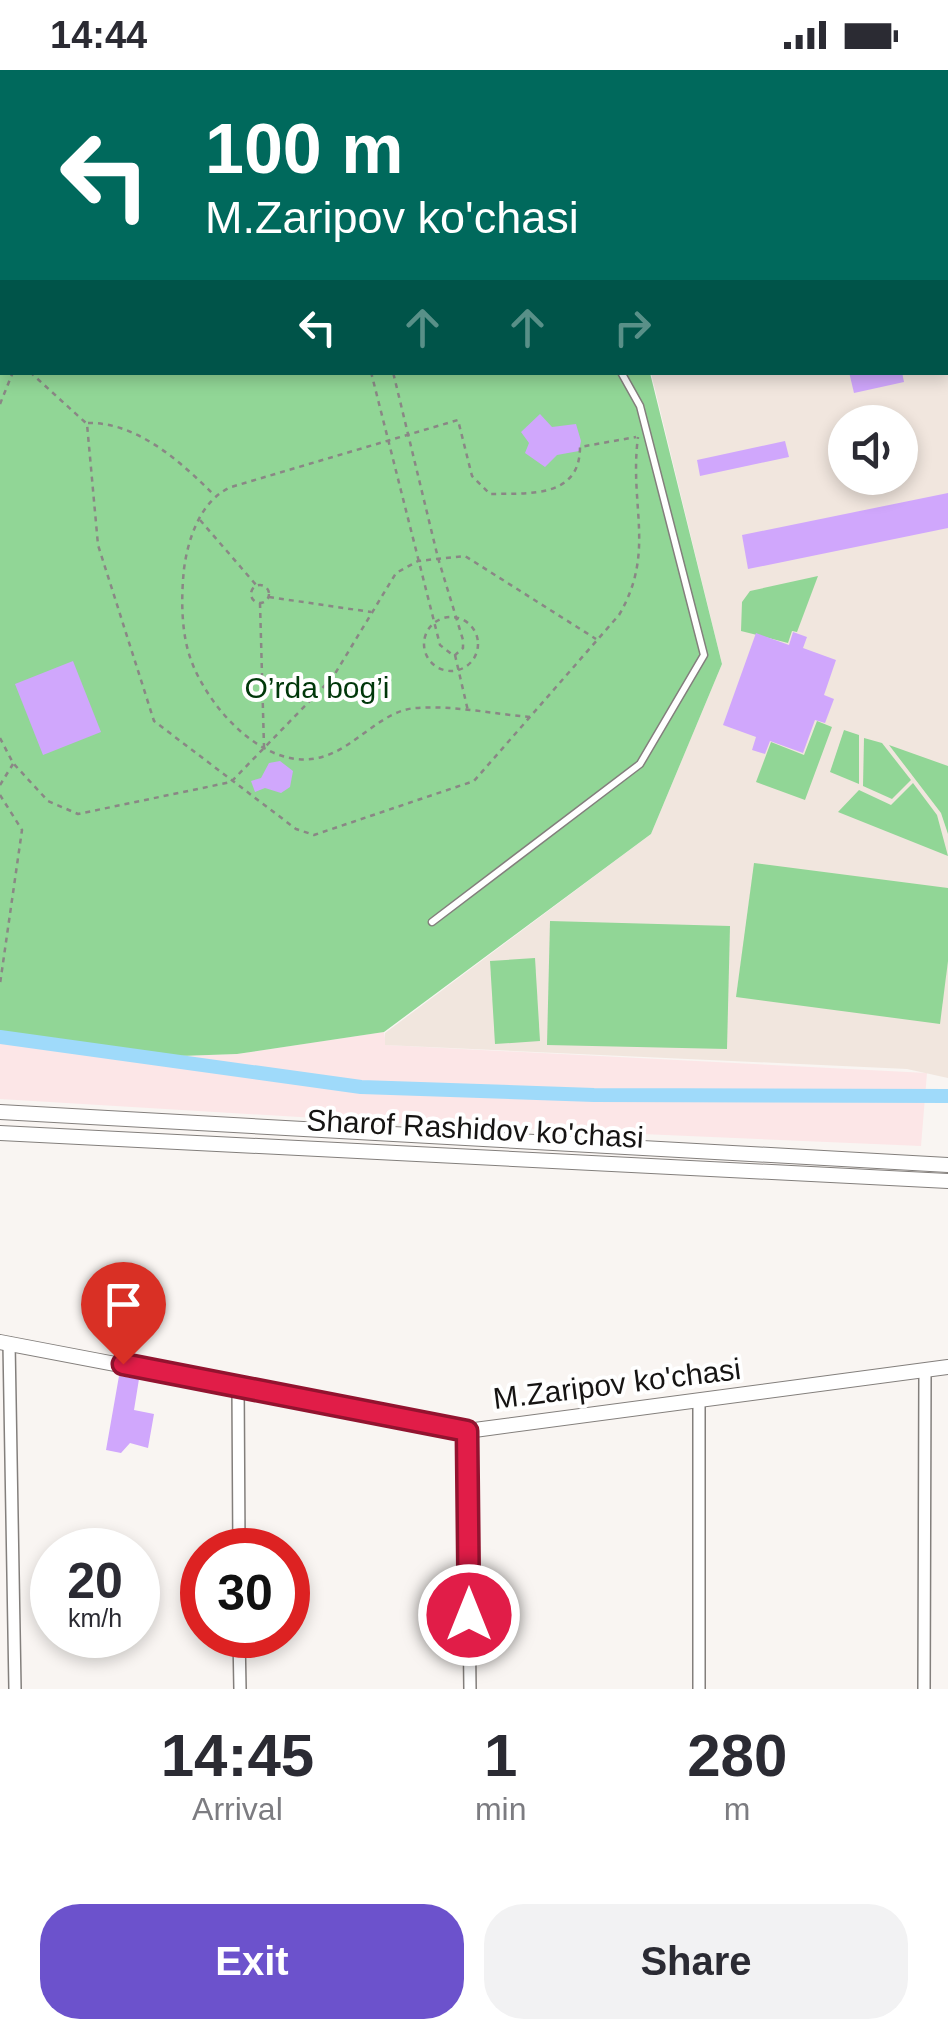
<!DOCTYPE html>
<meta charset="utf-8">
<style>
:root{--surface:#fff;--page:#f2f2f3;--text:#2b2b33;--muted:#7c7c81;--accent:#6c52cc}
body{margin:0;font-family:Helvetica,sans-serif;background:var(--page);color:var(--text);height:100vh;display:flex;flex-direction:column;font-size:38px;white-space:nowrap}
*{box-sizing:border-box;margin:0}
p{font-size:32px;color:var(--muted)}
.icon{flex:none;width:55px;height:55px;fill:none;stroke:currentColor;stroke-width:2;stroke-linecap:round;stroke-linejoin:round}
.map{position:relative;height:1619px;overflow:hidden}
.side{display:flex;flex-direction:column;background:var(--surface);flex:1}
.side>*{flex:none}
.guide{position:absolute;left:0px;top:0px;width:950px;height:305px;box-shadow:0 5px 15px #0003;background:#00695c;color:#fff;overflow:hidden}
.tools{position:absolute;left:828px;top:335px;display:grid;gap:20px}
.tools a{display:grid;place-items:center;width:90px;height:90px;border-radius:50%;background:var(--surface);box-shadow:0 5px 15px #0003;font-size:50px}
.speed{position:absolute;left:30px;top:1458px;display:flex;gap:20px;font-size:50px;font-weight:700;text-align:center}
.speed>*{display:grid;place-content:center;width:130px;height:130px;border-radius:50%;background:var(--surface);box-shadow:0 5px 15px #0003;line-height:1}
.speed small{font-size:25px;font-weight:400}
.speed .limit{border:15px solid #d22;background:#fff;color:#111}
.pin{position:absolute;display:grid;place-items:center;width:85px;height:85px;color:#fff;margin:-102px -42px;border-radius:50% 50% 50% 0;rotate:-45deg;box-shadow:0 0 10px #0007}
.pin .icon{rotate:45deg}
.me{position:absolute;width:110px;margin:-55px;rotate:0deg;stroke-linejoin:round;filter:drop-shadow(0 0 8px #0008)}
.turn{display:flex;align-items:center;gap:35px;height:210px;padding:0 40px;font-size:45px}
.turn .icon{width:130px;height:130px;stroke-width:2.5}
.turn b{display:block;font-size:70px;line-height:85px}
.lanes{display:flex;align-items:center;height:95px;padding:0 40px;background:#0003;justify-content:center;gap:50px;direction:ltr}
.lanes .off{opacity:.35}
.eta{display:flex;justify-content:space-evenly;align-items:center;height:170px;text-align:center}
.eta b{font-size:60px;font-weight:600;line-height:70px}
.action{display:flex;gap:20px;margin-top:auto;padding:20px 40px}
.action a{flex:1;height:115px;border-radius:40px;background:var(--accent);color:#fff;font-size:40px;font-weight:600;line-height:115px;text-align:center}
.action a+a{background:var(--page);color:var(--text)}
.status{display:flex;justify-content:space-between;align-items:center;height:70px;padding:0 50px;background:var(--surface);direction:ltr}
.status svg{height:28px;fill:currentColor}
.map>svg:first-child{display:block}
.commercial{fill:#fce6e7}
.built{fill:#f1e6de;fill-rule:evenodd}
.green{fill:#91d696}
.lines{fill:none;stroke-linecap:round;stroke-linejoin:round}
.canal{stroke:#9fdafa;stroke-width:14}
.building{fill:#d0a7fc}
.service-casing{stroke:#837f7c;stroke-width:9}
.minor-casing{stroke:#837f7c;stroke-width:14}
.tertiary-casing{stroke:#837f7c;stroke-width:16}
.path{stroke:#8a8785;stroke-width:2.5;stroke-dasharray:5 5;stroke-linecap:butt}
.service{stroke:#fff;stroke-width:6}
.minor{stroke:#fff;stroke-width:11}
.tertiary{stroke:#fff;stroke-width:14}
.route-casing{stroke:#92132f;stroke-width:25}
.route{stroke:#e11d48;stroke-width:18}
.labels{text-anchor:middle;stroke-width:8;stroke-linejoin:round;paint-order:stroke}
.park-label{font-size:30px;fill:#00370a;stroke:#fff}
.street-label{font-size:30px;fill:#161413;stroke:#fff}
</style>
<div class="status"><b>14:44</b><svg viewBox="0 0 49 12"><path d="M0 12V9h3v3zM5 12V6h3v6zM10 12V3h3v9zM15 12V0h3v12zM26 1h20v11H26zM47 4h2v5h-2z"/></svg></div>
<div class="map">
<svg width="948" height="1619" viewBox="0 0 948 1619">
<rect width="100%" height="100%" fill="#f9f5f2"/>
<path class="commercial" d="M384 962 386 975 927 1003 921 1076 431 1055 0 1029V963L180 986 237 984Z"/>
<path class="built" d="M948 91V1008L907 999 385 975V963L651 764 722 594 651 303 948 302ZM845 352H900V408H845Z"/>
<g class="green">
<path d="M0 11 2 302 650 303 722 594 651 764 384 962 237 984 180 986 0 962Z"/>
<path d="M818 506 797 562 792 561 788 573 741 561 742 532 750 521Z"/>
<path d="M817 651 832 657 805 730 756 712 771 672 804 685Z"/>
<path d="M844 660 859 665V714L830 702Z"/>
<path d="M864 668 882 673 911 710 892 729 863 716Z"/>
<path d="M889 675 948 696V764L941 743Z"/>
<path d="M913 713 937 745 948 786 838 742 859 720 891 735Z"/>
<path d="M754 793 948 818V891L940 954 736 927Z"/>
<path d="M550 851 730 856 727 979 547 975Z"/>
<path d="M535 888 540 971 495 974 490 891Z"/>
</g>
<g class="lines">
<path class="canal" d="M0 967 361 1017 594 1025 948 1026"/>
</g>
<g class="building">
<path d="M849 302H902L904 312 854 323Z"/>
<path d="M540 344 552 357 576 354 581 371 579 381 557 385 545 397 525 383 529 373 521 362Z"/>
<path d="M785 371 789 387 700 406 697 390Z"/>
<path d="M948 423V458L748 499 742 465Z"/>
<path d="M793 562 807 567 803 578 836 590 824 625 834 629 825 653 815 650 803 683 770 671 765 684 752 680 756 667 723 655 756 563 789 575Z"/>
<path d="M73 591 101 662 43 685 15 614Z"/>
<path d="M280 691 293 701 290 717 281 723 265 718 255 722 251 711 261 708 269 693Z"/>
<path d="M119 1306 139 1309 134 1340 154 1344 148 1378 130 1373 121 1383 106 1380Z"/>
</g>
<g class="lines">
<g class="service-casing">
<g id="service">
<path d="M562 2 574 0"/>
<path d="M432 852 640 694 704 585 640 336 621 302"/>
</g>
</g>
<g class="minor-casing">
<g id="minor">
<path d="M9 1273 15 1619"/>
<path d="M238 1314 239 1480"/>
<path d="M699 1331V1619"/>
<path d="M467 1361 470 1619"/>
<path d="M239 1565 240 1619"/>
<path d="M924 1619 925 1301"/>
</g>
</g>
<g class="tertiary-casing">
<g id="tertiary">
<path d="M0 1042 948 1095"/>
<path d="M0 1063 948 1111"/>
<path d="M0 1272 467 1361 948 1297"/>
</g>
</g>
<g class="path">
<path d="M294 0V2"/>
<path d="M317 0 318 2"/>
<path d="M0 218 2 219"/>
<path d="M0 283H2"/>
<path d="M30 302 87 354 98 475 154 651 296 759 314 765 474 711 619 545C656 482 629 436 638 367"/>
<path d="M371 302 440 575 454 586 463 578V570L438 488 393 302"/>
<path d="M0 334 13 302"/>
<path d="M88 353C137 352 181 392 213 424"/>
<path d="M200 450 257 516"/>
<circle cx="260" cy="524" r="9"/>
<path d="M269 527 371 542"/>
<path d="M260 533 264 677"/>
<circle cx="451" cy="574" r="27"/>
<path d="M455 585 468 641"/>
<path d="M530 647C494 644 452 635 416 638 382 640 355 678 322 687 265 703 208 637 191 590 181 563 181 527 184 499 188 468 201 430 231 417L458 350 472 406 490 424C528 423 580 429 580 377L636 367"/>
<path d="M0 668 13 693 48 731 78 744 231 712 333 607 396 503 418 491 465 486 596 569"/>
<path d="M0 715 13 694"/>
<path d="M0 725 22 760 0 914"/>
</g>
<use href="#service" class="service"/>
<use href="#minor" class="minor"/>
<use href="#tertiary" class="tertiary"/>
</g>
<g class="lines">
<g class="route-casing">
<path id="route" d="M123 1294 467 1361 469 1545"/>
</g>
<use href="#route" class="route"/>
</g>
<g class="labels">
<g class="park-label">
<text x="317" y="628">O’rda bog’i</text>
</g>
<g class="street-label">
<text transform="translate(475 1059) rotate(3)" y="10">Sharof Rashidov ko'chasi</text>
<text transform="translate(617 1314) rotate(-7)" y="10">M.Zaripov ko'chasi</text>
</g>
</g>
</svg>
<div class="tools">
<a><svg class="icon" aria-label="sound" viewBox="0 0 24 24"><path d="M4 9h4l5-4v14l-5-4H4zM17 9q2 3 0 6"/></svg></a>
</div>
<div class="speed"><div>20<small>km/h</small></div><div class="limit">30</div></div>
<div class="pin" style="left:123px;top:1294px;background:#d93025"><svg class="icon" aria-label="arrive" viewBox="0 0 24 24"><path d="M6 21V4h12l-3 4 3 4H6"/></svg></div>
<svg class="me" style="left:469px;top:1545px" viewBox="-20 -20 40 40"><circle r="17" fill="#e11d48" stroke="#fff" stroke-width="3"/><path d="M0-11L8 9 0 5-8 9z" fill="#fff"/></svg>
<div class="guide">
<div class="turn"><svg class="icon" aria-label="left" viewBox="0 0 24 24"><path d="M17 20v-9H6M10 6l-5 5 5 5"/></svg><div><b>100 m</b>M.Zaripov ko'chasi</div></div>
<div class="lanes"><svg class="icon" aria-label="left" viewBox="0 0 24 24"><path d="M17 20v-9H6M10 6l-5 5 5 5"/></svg><svg class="icon off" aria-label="ahead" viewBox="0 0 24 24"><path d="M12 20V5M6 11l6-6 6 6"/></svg><svg class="icon off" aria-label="ahead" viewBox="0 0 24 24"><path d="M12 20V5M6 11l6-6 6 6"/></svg><svg class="icon off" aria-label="right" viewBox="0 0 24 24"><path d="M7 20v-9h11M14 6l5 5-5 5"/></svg></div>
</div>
</div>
<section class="side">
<div class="eta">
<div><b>14:45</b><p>Arrival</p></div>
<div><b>1</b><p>min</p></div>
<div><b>280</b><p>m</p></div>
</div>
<div class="action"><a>Exit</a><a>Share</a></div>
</section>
